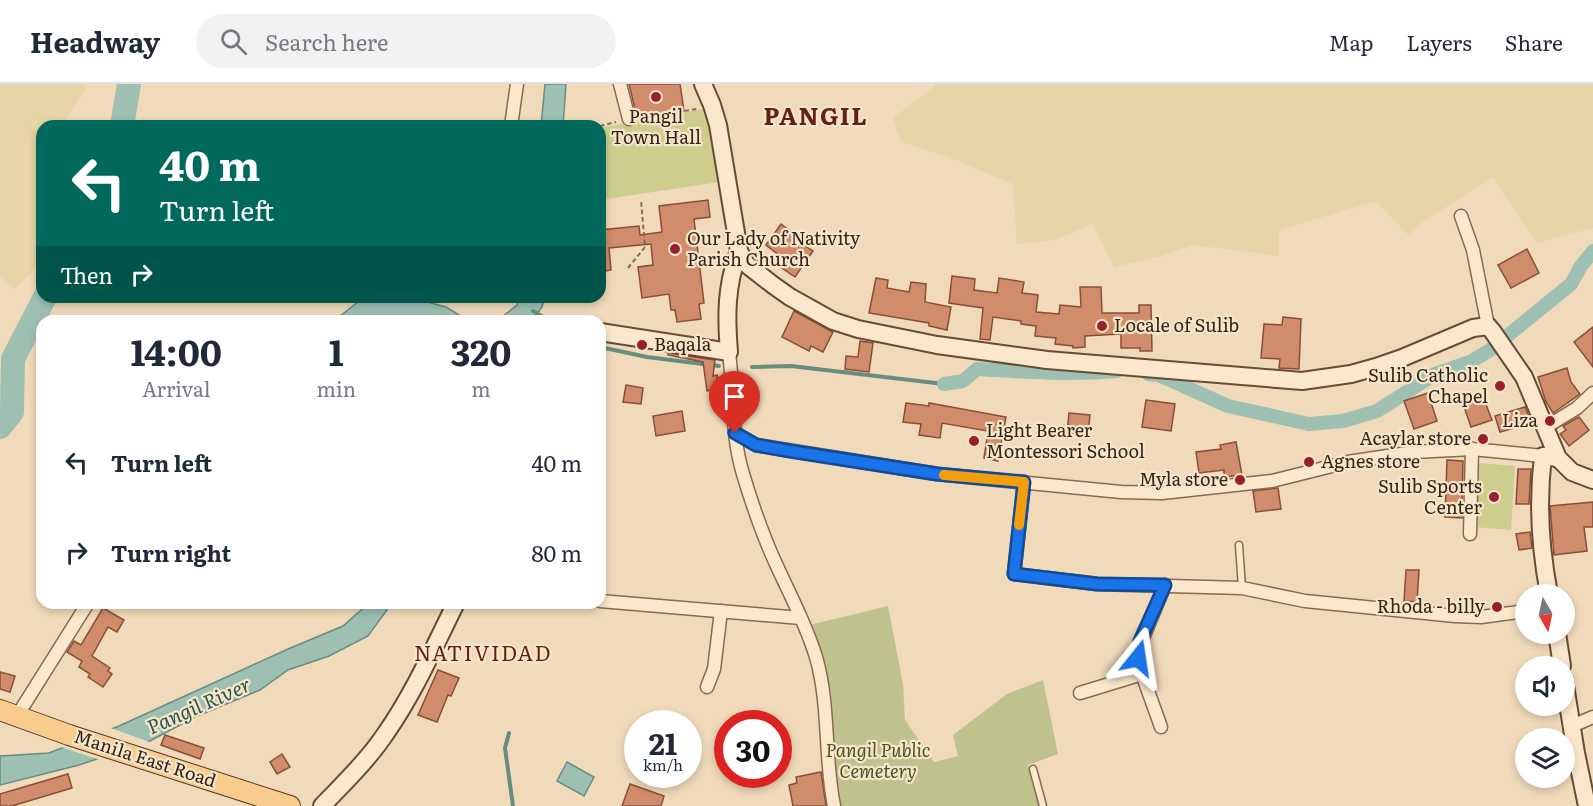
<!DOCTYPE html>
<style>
:root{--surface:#fff;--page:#f2f2f3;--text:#1f2937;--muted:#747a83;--line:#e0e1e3}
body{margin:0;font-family:Literata,serif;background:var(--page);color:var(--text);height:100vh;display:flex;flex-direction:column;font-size:22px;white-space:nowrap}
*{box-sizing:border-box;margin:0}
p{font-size:20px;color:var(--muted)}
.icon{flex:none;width:33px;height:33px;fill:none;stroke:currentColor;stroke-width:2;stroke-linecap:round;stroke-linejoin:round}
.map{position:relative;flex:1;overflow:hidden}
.drawer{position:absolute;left:36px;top:231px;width:570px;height:294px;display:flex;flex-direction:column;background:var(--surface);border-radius:18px;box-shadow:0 3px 9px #0003}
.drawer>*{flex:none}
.top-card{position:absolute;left:36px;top:36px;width:570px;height:183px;border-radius:18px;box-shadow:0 3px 9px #0003;background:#00695c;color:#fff;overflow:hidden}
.needle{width:39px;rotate:171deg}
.controls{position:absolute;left:1515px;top:500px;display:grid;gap:12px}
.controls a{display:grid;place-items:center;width:60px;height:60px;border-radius:50%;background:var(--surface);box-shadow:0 3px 9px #0003;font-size:30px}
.speed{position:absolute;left:624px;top:626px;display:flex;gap:12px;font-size:30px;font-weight:700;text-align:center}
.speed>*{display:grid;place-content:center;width:78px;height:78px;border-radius:50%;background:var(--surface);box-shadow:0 3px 9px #0003;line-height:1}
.speed small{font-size:15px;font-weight:400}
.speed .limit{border:9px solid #d22;background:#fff;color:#111}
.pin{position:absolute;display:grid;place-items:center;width:51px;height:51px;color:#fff;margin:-62px -26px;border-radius:50% 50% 50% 0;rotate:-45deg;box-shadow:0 0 6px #0007}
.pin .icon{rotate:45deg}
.me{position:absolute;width:66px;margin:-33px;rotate:15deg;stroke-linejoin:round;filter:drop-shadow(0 0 4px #0008)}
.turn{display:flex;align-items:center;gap:21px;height:126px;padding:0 24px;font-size:27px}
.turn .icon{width:78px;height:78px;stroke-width:2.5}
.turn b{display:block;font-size:42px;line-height:51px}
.then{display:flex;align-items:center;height:57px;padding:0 24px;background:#0003;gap:12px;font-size:22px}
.eta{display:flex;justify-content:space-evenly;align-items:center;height:102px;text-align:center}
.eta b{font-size:36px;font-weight:700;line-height:42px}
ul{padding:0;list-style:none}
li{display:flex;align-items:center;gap:18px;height:90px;padding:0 24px}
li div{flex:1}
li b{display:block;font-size:22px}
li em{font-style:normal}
header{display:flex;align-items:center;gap:36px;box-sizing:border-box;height:84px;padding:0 30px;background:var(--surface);border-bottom:2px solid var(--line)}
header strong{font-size:28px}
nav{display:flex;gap:33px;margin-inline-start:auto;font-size:21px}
.search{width:420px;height:54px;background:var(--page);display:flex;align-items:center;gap:15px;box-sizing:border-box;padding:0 21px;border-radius:33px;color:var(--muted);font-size:22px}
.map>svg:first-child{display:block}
.farmland{fill:#e6d5a6}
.green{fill:#cdce8d}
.cemetery{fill:#c0c28d}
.water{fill:#9ec0b3;stroke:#668d80;stroke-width:1.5}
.pier{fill:#f0dab9}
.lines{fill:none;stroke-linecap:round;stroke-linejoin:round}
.stream{stroke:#668d80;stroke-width:4}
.canal{stroke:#9ec0b3;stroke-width:14}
.river{stroke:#9ec0b3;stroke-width:24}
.building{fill:#d18c6c;stroke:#884f37;stroke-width:1.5}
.lane-casing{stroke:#876a53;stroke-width:9}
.street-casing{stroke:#876a53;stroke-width:15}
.secondary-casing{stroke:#684b36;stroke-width:20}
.primary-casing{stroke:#543828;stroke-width:22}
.path{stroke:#876a53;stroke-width:2;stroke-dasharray:4.5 3;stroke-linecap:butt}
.lane{stroke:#fbe8cc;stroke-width:6}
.street{stroke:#fbe8cc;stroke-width:12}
.secondary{stroke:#fbe8cc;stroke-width:16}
.primary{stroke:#f8cc8c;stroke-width:20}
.route-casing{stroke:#114b97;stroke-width:15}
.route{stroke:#1a73e8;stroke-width:10}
.slow{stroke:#f59e0b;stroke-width:10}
.poi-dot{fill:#9a1f2c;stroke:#f7e5c9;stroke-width:2}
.labels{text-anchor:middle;stroke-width:4.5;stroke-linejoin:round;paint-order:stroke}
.poi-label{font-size:18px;fill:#352419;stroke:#f7e5c9;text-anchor:end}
.park-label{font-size:18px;font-style:italic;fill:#4b531e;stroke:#f7e5c9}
.street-label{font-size:18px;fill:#352419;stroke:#f7e5c9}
.water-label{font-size:20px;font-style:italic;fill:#27564e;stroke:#f7e5c9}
.quarter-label{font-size:21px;letter-spacing:1.5px;fill:#641f16;stroke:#f7e5c9}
.district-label{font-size:24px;font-weight:bold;letter-spacing:1.5px;fill:#641f16;stroke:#f7e5c9}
</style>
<header>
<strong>Headway</strong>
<div class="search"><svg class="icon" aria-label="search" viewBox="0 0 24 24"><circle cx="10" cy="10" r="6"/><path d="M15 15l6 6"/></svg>Search here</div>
<nav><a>Map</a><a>Layers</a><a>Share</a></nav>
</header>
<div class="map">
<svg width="1593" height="722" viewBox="0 0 1593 722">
<rect width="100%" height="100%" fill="#f0dab9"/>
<g class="farmland">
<path d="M0 0H88L63 40 65 42H42V178L14 206 0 192Z"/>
<path d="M934 0H1593V144L1537 159 1493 93 1424 137 1408 151 1376 117 1279 146V172L1194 161 1158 173 1114 183 1093 140 1055 156 1017 160 1013 100 949 73 901 58 893 34 935 2Z"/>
</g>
<g class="green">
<path d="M703 25 708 27 719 98 600 116V48L605 43Z"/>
<path d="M1478 379 1515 382 1511 446 1474 443Z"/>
</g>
<path class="cemetery" d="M888 522 903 600 905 636 934 678 958 672 953 651 1007 610 1043 596 1058 670 1028 681 1039 722H840L809 541Z"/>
<g class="water">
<path d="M545 0H566L563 42H541Z"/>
<path d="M364 213H409L446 223 469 237H334Z"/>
<path d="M519 213H545L542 223 532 237H497L517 221Z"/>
<path d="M369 519H392L368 552 329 572 288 586 260 606 195 633 148 658 79 681 0 701V672L49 669 119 642 288 565 343 542Z"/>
<path d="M567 678 594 693 584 712 557 697Z"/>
</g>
<path class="pier" d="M108 643 152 659 100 676 58 662Z"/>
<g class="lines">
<g class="stream">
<path d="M533 227 550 237"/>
<path d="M600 263 647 273 719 282"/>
<path d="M752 283 791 282 944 300"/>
<path d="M509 649 505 664 513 722"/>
</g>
<g class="canal">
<path d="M1148 290 1159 291 1228 322 1309 340 1343 337 1377 327 1435 290 1472 277 1490 266 1571 200 1581 182 1593 167"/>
<path d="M944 300 963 297 977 285C1024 288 1070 291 1117 287"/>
</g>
<g class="river">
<path d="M122 42 129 0"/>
<path d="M0 343 12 328 13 275 45 213"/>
</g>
</g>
<g class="building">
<path d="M629 0H680L684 27 637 33Z"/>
<path d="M708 116 710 133 694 135 704 219 699 220 701 235 677 238 675 226H671L669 210 642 214 638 183 653 181 651 160 609 164 611 186 600 188V146L639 142 640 151 662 148 659 122Z"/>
<path d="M781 140 797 152 795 155 813 167 795 193 779 182 784 175 766 161Z"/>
<path d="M1527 165 1539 189 1511 204 1498 181Z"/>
<path d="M952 192 975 195 974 206 997 209 999 194 1024 198 1022 209 1038 211 1036 228 1059 230 1060 221 1081 223 1080 203H1101L1102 229H1139V221H1151L1152 267H1140V264H1121V250L1085 252V263L1073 264V262L1055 260 1056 254 1035 252 1036 242 1021 240V237L993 233 990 256 980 255 983 224 949 219Z"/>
<path d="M876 194 888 196 887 204 909 208 911 198 926 200 925 218 951 223 947 246 929 242V239L869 229Z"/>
<path d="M794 227 833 248 823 268 811 262 809 267 782 253Z"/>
<path d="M1283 233 1301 235 1299 285 1279 284 1280 275 1261 274 1264 240 1282 241Z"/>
<path d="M1593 243V283L1574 258Z"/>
<path d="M860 257 873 259 869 288 845 285 846 272 858 273Z"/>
<path d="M668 269 715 276 713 292 717 291 719 305 707 307 703 278 668 271Z"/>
<path d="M1567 284 1571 298 1580 310 1553 329 1546 318 1538 293Z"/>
<path d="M626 301 643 304 641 320 623 318Z"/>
<path d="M1428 309 1437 337 1414 345 1404 317Z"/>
<path d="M1482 310 1492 336 1471 343 1462 317Z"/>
<path d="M1146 316 1175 320 1171 347 1142 343Z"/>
<path d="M906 319 929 322V319L1006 333 998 377 984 374 988 347 942 339 940 354 919 351 921 340 903 338Z"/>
<path d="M1525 323 1532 339 1500 348 1495 332Z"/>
<path d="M682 327 685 347 656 352 653 332Z"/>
<path d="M1069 329 1090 331 1088 351 1067 349Z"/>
<path d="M1579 333 1589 346 1569 362 1560 350 1566 346 1563 342Z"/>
<path d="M1236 358 1242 391 1224 393V386L1199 389 1196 368 1221 365 1220 361Z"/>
<path d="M1447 376 1463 377 1462 434 1445 433Z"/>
<path d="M1518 385H1531L1529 420H1516Z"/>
<path d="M1278 404 1281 425 1256 428 1253 407Z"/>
<path d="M1593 418V443H1584L1587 467 1554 471 1550 422Z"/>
<path d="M1530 448 1532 464 1519 466 1516 450Z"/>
<path d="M1406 486H1419L1417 518 1404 517Z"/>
<path d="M103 524 124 536 117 548 108 543 92 572 110 584 108 587 112 590 103 603 88 593 90 590 79 583 82 577 67 568 74 557 81 561Z"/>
<path d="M438 586 459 594 451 612 448 611 437 638 418 631Z"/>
<path d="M0 588 15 592 10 608 0 605Z"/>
<path d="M165 651 204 664 200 675 161 661Z"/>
<path d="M282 670 290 683 277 690 270 678Z"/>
<path d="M821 688 826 722H793L789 701 797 699 796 693Z"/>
<path d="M68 690 72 704 12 722H0V710Z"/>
<path d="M630 700 664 712 661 722H622Z"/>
</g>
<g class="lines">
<g class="lane-casing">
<g id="lane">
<path d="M1239 461 1242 504"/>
<path d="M1033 685 1043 722"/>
</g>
</g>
<g class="street-casing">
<g id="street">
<path d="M620 0 629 35"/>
<path d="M511 42 517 0"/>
<path d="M1461 132 1473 166 1488 242"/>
<path d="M729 268C734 308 731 351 743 390 752 420 763 452 776 480 790 511 806 540 816 573 830 621 824 673 834 722"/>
<path d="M1546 343 1577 324 1593 309"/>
<path d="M735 349 756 361 937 390 1121 408 1162 409 1272 397 1348 378 1414 368 1472 365 1543 372"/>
<path d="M1024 398 1014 490 1097 500 1242 504 1305 517 1455 532 1481 533 1526 527"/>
<path d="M1470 450 1472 365"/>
<path d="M600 517 801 534"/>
<path d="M707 603 714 585 721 527"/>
<path d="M1080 609 1142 590"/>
<path d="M17 632 88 519"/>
<path d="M1572 642 1593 633"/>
<path d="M1161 643 1142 590 1138 566 1165 501"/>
</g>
</g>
<g class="secondary-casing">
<g id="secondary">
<path d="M703 0 712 21 718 41 739 167 746 180 773 201 790 213 833 237 858 245 937 261 1047 276 1302 297 1351 290 1376 283 1402 274 1473 244 1488 242 1493 248 1524 293 1558 374 1572 388 1593 396"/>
<path d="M600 248 729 268C726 232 726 201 739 167"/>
<path d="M1549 510C1540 463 1537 420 1543 372L1558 374"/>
<path d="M1557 549 1562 582"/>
<path d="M1564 595 1576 669 1587 722"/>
<path d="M322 722C344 699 368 676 386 649 414 609 434 563 456 519"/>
</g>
</g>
<g class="primary-casing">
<path id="primary" d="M0 626 69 651 290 722"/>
</g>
<g class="path">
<path d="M640 34 697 25"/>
<path d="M600 42 616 38"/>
<path d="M628 184 645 163 641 116"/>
</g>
<use href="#lane" class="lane"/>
<use href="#street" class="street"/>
<use href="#secondary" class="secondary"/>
<use href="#primary" class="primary"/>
</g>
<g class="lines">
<g class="route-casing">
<path id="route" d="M735 349 756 361 790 367 937 390 1024 398 1014 490 1097 500 1165 501 1140 557 1138 574"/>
</g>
<use href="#route" class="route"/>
<path class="slow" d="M944 391 1024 398 1019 441"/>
</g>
<g class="poi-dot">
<circle cx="656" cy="13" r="6"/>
<circle cx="675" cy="165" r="6"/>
<circle cx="1102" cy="242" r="6"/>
<circle cx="642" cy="261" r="6"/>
<circle cx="1500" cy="302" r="6"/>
<circle cx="1550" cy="337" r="6"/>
<circle cx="1483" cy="355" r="6"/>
<circle cx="974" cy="357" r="6"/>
<circle cx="1309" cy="378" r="6"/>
<circle cx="1240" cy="396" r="6"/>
<circle cx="1494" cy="413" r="6"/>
<circle cx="1497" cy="523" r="6"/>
</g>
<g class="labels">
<g class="poi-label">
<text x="656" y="39" text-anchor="middle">Pangil<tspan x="656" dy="21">Town Hall</tspan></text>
<text x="687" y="161" text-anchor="start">Our Lady of Nativity<tspan x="687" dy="21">Parish Church</tspan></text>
<text x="1114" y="248" text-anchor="start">Locale of Sulib</text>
<text x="654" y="267" text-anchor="start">Baqala</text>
<text x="1488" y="298">Sulib Catholic<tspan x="1488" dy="21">Chapel</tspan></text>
<text x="1538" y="343">Liza</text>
<text x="986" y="353" text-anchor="start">Light Bearer<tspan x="986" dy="21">Montessori School</tspan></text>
<text x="1471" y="361">Acaylar store</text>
<text x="1321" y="384" text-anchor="start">Agnes store</text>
<text x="1228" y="402">Myla store</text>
<text x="1482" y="409">Sulib Sports<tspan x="1482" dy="21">Center</tspan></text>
<text x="1485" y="529">Rhoda - billy</text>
</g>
<g class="park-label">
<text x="878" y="673">Pangil Public<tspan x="878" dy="21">Cemetery</tspan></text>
</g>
<g class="street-label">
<text transform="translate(145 675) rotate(18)" y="6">Manila East Road</text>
</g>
<g class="water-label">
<text transform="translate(199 622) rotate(-24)" y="7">Pangil River</text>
</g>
<g class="quarter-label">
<text x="483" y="577">NATIVIDAD</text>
</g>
<g class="district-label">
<text x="816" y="41">PANGIL</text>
</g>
</g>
</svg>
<div class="controls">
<a><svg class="needle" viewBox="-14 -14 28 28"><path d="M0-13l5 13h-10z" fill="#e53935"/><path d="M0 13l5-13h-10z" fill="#747a83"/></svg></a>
<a><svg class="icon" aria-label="sound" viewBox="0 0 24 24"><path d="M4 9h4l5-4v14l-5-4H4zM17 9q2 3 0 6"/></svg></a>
<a><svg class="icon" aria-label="layers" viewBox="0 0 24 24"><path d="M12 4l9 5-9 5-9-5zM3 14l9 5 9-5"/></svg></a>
</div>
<div class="speed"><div>21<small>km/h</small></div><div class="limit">30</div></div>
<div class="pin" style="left:735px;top:349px;background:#d93025"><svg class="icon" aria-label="arrive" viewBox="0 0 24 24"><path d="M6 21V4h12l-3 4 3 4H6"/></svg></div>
<svg class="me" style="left:1138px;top:574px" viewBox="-20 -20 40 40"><path d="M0-17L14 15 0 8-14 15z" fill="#1a73e8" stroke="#fff" stroke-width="4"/></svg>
<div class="top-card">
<div class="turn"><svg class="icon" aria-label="left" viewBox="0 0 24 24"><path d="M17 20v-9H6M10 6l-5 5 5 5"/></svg><div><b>40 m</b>Turn left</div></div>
<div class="then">Then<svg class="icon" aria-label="right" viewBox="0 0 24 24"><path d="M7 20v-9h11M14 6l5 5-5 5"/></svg></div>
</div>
<section class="drawer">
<div class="eta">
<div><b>14:00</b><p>Arrival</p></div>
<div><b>1</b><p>min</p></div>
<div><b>320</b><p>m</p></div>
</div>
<ul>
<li><svg class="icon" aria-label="left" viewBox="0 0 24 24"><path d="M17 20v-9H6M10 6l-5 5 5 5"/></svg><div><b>Turn left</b></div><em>40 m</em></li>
<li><svg class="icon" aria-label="right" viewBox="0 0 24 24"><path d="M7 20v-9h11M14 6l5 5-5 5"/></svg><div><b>Turn right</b></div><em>80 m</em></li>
</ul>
</section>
</div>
